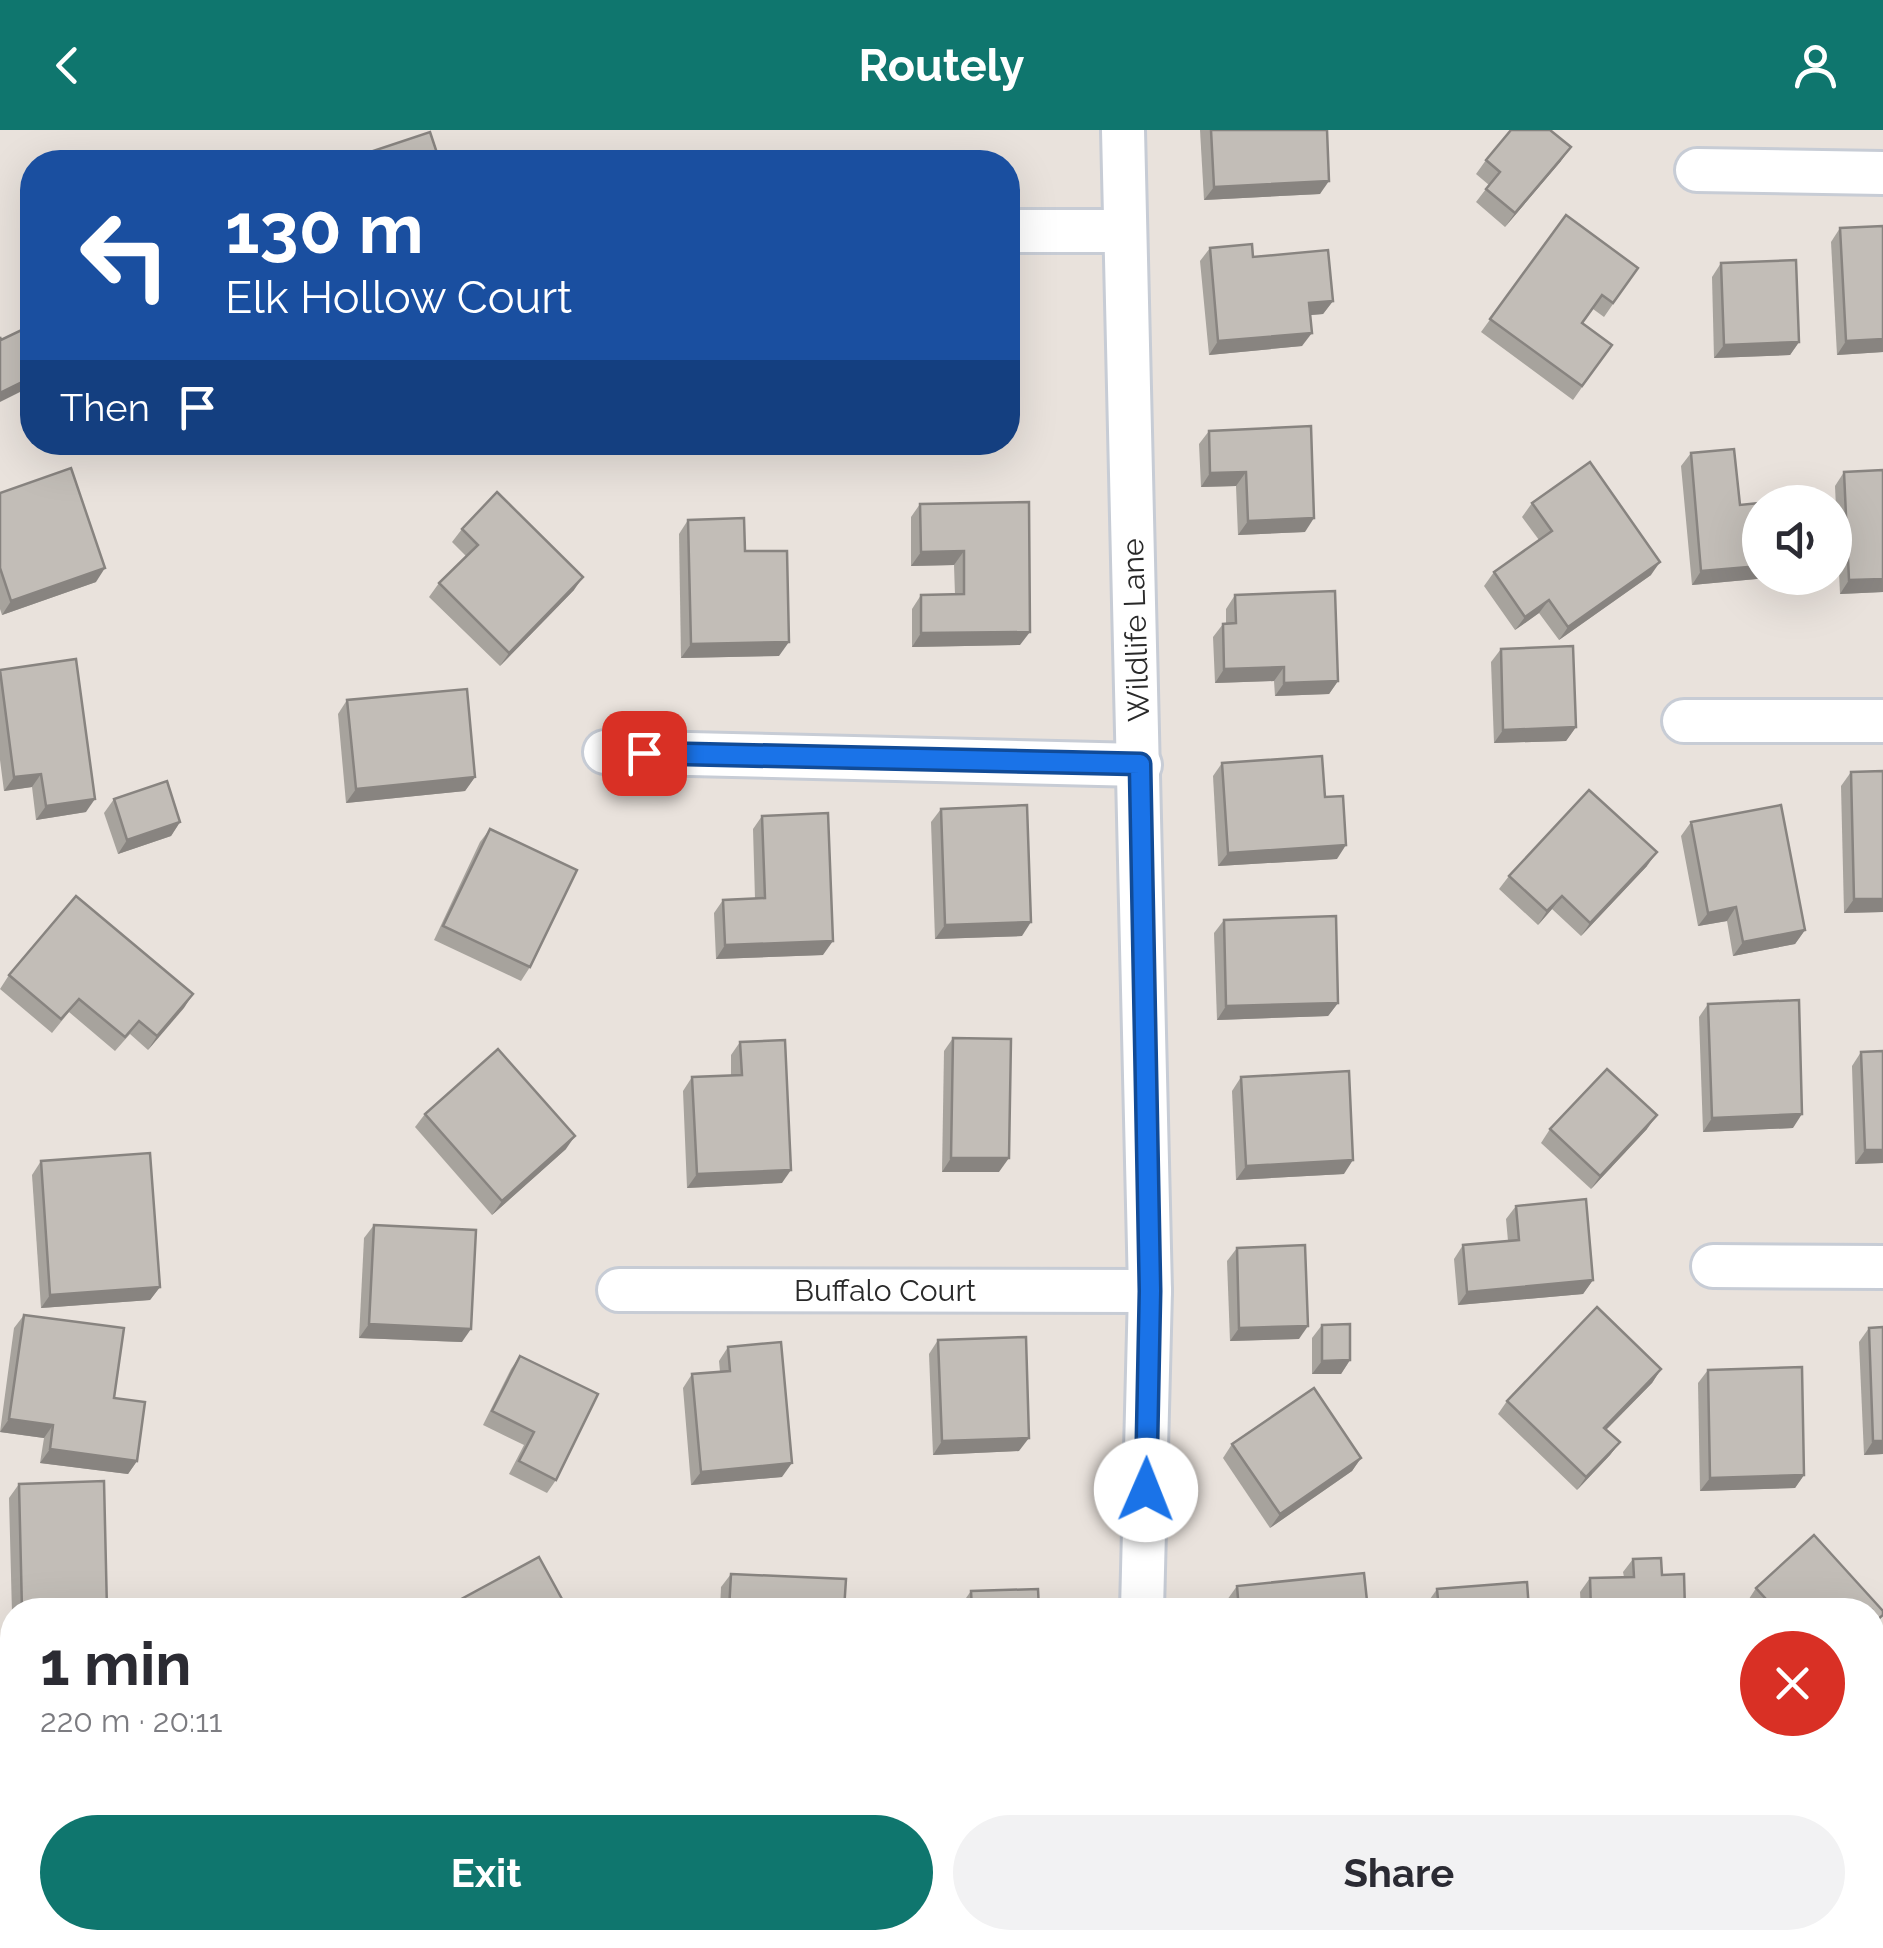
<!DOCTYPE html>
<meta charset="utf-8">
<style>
:root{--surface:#fff;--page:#f2f2f3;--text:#2b2b33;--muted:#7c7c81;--accent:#0f766e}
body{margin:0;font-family:Raleway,sans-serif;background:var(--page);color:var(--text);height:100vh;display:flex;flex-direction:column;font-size:38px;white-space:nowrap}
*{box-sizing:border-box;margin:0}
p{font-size:32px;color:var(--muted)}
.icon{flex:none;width:55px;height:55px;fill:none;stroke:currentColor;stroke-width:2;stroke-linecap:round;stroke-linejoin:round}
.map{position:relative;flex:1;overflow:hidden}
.drawer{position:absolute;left:0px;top:1468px;width:1885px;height:352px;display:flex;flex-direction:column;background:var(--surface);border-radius:40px 40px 0 0;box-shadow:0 10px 40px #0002}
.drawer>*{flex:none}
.hud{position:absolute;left:20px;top:20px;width:1000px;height:305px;border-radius:40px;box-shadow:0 10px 40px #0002;background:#1a4fa0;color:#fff;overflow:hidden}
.controls{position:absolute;left:1742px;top:355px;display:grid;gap:20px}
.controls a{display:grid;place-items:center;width:110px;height:110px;border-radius:50%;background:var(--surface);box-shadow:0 10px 40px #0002;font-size:50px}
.pin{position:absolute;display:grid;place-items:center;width:85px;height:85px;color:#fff;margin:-42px;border-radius:20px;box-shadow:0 5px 15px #0006}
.me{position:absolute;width:110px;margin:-55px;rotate:1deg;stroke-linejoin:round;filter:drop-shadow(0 0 8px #0008)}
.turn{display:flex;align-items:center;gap:35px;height:210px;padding:0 40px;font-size:45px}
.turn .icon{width:130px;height:130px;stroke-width:2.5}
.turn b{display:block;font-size:70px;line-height:85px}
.then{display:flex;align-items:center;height:95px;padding:0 40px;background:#0003;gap:20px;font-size:38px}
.round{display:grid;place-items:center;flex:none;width:105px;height:105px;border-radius:52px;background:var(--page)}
.headline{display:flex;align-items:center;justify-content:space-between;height:170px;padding:0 40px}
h1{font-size:60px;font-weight:700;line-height:75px}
.cta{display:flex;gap:20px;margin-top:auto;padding:20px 40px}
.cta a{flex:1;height:115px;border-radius:60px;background:var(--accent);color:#fff;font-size:40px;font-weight:700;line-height:115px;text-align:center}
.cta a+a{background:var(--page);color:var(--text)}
header{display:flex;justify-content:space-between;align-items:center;height:130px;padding:0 40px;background:var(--accent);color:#fff;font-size:45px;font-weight:700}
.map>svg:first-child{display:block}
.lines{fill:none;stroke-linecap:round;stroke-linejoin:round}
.minor-casing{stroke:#c7ccd5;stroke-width:48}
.minor{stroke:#fff;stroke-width:42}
.wall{fill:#a7a39d}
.shaded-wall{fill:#888480}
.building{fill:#c2bdb7;stroke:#888480;stroke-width:2.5}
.route-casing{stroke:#114b97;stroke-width:25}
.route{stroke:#1a73e8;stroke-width:18}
.labels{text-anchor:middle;stroke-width:8;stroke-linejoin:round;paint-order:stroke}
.street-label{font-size:30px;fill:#292929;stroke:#fff}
</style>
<header><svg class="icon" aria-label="back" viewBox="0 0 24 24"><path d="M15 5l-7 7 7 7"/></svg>Routely<svg class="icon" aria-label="person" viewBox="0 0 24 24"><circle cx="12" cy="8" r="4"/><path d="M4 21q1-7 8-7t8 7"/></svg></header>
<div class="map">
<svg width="1883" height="1818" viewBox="0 0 1883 1818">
<rect width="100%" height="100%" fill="#e9e2dc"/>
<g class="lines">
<g class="minor-casing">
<g id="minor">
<path d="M1123 0 1150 1161 1142 1480"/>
<path d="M1697 40 1883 43"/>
<path d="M1008 101H1125"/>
<path d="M1684 591H1883"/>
<path d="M605 622 1140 635"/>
<path d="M1713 1136 1883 1137"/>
<path d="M619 1160 1150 1161"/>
<path d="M1872 1607 1883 1598"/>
</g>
</g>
<use href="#minor" class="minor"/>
</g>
<g class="wall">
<path d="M1200 0H1327L1320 64 1204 70Z"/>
<path d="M1486 30 1561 31 1505 97 1476 72 1489 55 1476 44Z"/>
<path d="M1566 85 1638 138 1604 187 1593 179 1582 193 1612 215 1573 270 1481 202Z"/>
<path d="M1840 98 1883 222 1837 225 1831 112Z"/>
<path d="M1210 118 1253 127 1333 171 1323 184 1310 185 1302 216 1209 225 1200 131Z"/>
<path d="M1721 133 1799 212 1790 225 1714 228 1712 147Z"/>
<path d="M1209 301 1305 402 1238 405 1236 356 1201 357 1199 314Z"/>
<path d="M1691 323 1740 375 1760 448H1767L1692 455 1681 336Z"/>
<path d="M1883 340V462L1840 464 1835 356 1844 342Z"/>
<path d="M0 363 96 452 2 485 0 479Z"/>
<path d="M1029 372 1020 515 912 517V479L921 465H955L954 435 911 436V387L920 374Z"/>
<path d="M1532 373 1651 445 1559 510 1539 483 1515 500 1484 456 1494 442 1539 410 1522 387Z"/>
<path d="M688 390 745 421 779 526 681 528 679 404Z"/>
<path d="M462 399 574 460 500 536 429 467 439 453 466 426 452 412Z"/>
<path d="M1235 465 1338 551 1329 564 1275 566 1274 551 1215 553 1213 507 1223 494H1226V479Z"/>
<path d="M1501 519 1576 597 1566 611 1494 613 1491 532Z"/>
<path d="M0 548 86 682 36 690 32 657 4 661 0 630Z"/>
<path d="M347 570 475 647 465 661 346 673 338 584Z"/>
<path d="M1222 633 1325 667 1337 729 1218 736 1213 646Z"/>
<path d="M1883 641V782L1844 783 1841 656 1851 642Z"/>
<path d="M114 669 180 692 171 706 118 724 104 683Z"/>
<path d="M941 679 1022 806 935 809 931 692Z"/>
<path d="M762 686 823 825 716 829 714 783 723 770 755 769 753 699Z"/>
<path d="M1691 692 1805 800 1795 814 1733 826 1727 791 1698 796 1681 706Z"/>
<path d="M490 699 530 837 521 851 434 810 480 712Z"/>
<path d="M1647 736 1581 806 1552 779 1538 795 1499 759 1509 746Z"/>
<path d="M1224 790 1338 873 1328 886 1217 890 1214 803Z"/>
<path d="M9 845 193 864 148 920 130 904 115 921 69 882 52 903 0 859Z"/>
<path d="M1708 874 1793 998 1703 1002 1699 887Z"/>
<path d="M953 908 999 1042H942L944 921Z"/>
<path d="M740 912 782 1053 687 1058 683 961 692 947 731 945V925Z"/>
<path d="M1883 921V1033L1855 1034 1852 936 1861 922Z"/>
<path d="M1241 947 1344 1044 1236 1050 1232 961Z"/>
<path d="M425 984 566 1019 492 1085 415 997Z"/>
<path d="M1550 999H1647L1591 1059 1541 1013Z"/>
<path d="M41 1031 160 1157 150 1170 41 1178 32 1045Z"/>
<path d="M1516 1076 1593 1150 1583 1164 1458 1175 1454 1129 1463 1115 1508 1111 1506 1089Z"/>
<path d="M374 1095 462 1212 359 1208 364 1108Z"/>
<path d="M1237 1118 1299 1209 1230 1211 1227 1131Z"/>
<path d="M24 1185 114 1268 137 1331 128 1344 40 1333 44 1308 0 1302 14 1198Z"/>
<path d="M1322 1195 1350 1230 1341 1244H1312V1208Z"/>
<path d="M1883 1197V1324L1864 1325 1859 1212 1869 1198Z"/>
<path d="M938 1210 1019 1321 933 1325 929 1224Z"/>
<path d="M728 1217 782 1347 691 1355 683 1258 692 1244 720 1242 719 1231Z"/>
<path d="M520 1226 556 1350 547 1363 509 1344 524 1315 483 1295 511 1239Z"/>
<path d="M1661 1239 1652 1253 1606 1300 1620 1312 1610 1325 1577 1360 1498 1284 1507 1271Z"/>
<path d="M1708 1240 1804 1345 1795 1358 1700 1361 1698 1253Z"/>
<path d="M1232 1314 1361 1328 1352 1341 1270 1398 1223 1328Z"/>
<path d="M19 1354 107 1480H12V1483L9 1368Z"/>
<path d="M1814 1405 1883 1481V1485L1872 1499V1480H1754L1747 1472 1756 1458Z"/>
<path d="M1633 1429 1662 1445 1685 1480H1581L1580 1462 1590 1448 1624 1447 1623 1442Z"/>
<path d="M731 1444 844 1480H720L721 1457Z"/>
<path d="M1237 1456 1368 1480H1228L1227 1470Z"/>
<path d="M1437 1459 1529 1480H1428V1472Z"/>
<path d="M971 1461 1039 1480H962L961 1475Z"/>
<path d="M480 1808 591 1818H473Z"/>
<path d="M705 1808H794L795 1818H705Z"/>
<path d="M976 1808H1083V1818H977Z"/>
<path d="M1149 1808H1254V1818H1150Z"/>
<path d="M1328 1808H1416L1411 1815 1328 1818Z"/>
</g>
<g class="shaded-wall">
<path d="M1571 17 1561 31 1505 97 1515 83Z"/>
<path d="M1329 51 1320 64 1204 70 1214 57Z"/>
<path d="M1333 171 1323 184 1300 186 1309 173Z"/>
<path d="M1312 203 1302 216 1209 225 1218 211Z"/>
<path d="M1883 209V222L1837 225 1846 211Z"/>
<path d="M1799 212 1790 225 1714 228 1724 215Z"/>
<path d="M32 247V256L0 272V263Z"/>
<path d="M1246 342 1236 356 1201 357 1210 343Z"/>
<path d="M1314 388 1305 402 1238 405 1248 391Z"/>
<path d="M964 421 954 435 911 436 921 422Z"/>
<path d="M1660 432 1651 445 1559 510 1568 497Z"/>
<path d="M1760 436V448H1767L1692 455 1701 441Z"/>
<path d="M105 438 96 452 2 485 11 471Z"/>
<path d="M583 447 574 460 500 536 509 523Z"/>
<path d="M1883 449V462L1840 464 1849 450Z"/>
<path d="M1549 470 1539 483 1515 500 1525 487Z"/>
<path d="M1030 502 1020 515 912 517 921 503Z"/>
<path d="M789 512 779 526 681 528 691 514Z"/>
<path d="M1284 537 1274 551 1215 553 1224 539Z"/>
<path d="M1338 551 1329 564 1275 566 1284 553Z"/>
<path d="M1576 597 1566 611 1494 613 1503 600Z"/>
<path d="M41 644 32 657 4 661 14 647Z"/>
<path d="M475 647 465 661 346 673 356 659Z"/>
<path d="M95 669 86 682 36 690 46 676Z"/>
<path d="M180 692 171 706 118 724 127 710Z"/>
<path d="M1346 715 1337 729 1218 736 1228 723Z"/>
<path d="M1657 722 1647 736 1581 806 1590 793Z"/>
<path d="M1562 766 1552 779 1538 795 1547 781Z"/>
<path d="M1854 769H1883V782L1844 783Z"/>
<path d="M1736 777 1727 791 1698 796 1708 783Z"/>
<path d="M1031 792 1022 806 935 809 945 795Z"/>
<path d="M1805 800 1795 814 1733 826 1743 812Z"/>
<path d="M833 811 823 825 716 829 725 815Z"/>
<path d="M193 864 184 878 148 920 157 906Z"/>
<path d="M1338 873 1328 886 1217 890 1226 876Z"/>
<path d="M1802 984 1793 998 1703 1002 1712 988Z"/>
<path d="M1657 985 1647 999 1591 1059 1600 1046Z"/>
<path d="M575 1006 566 1019 492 1085 502 1071Z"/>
<path d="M1865 1020H1883V1033L1855 1034Z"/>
<path d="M951 1028H1009L999 1042H942Z"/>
<path d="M1353 1030 1344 1044 1236 1050 1246 1036Z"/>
<path d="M791 1040 782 1053 687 1058 697 1044Z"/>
<path d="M1593 1150 1583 1164 1458 1175 1467 1162Z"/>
<path d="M160 1157 150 1170 41 1178 50 1165Z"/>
<path d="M369 1194 471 1199 462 1212 359 1208Z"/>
<path d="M1308 1196 1299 1209 1230 1211 1239 1198Z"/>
<path d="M1350 1230 1341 1244H1312L1322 1231Z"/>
<path d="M1661 1239 1652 1253 1595 1311 1604 1298Z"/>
<path d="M9 1289 53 1295 44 1308 0 1302Z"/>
<path d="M1029 1308 1019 1321 933 1325 942 1311Z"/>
<path d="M1873 1311H1883V1324L1864 1325Z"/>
<path d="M1620 1312 1610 1325 1577 1360 1586 1347Z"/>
<path d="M50 1319 137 1331 128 1344 40 1333Z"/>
<path d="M1361 1328 1352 1341 1270 1398 1280 1384Z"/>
<path d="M792 1333 782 1347 691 1355 701 1342Z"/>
<path d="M1804 1345 1795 1358 1700 1361 1710 1348Z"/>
<rect x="0" y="1656" width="12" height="14"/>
<path d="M0 1799H12V1807L9 1812H0Z"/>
<path d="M1335 1808H1416L1411 1815 1328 1818Z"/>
</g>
<g class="building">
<path d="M1211 0H1327L1329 51 1214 57Z"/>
<path d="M1511 0H1550L1571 17 1515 83 1486 59 1500 42 1486 30Z"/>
<path d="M430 2 440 32H347L346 30Z"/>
<path d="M1566 85 1638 138 1613 173 1602 165 1582 193 1612 215 1582 256 1490 189Z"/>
<path d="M1883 96V209L1846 211 1840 98Z"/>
<path d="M1252 114 1253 127 1328 120 1333 171 1309 173 1312 203 1218 211 1210 118Z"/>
<path d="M1796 130 1799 212 1724 215 1721 133Z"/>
<path d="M1008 139 1014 232H1008Z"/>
<path d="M32 195V247L0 263V207L1 210Z"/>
<path d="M1311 296 1314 388 1248 391 1246 342 1210 343 1209 301Z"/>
<path d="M1734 319 1740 375 1760 373V436L1701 441 1691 323Z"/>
<path d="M1590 332 1660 432 1568 497 1549 470 1525 487 1494 442 1552 401 1532 373Z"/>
<path d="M71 338 105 438 11 471 0 438V363Z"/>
<path d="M1883 340V449L1849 450 1844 342Z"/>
<path d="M497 362 583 447 509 523 439 453 478 415 462 399Z"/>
<path d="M1029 372 1030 502 921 503V465L964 464V421L921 422 920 374Z"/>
<path d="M744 388 745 421H787L789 512 691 514 688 390Z"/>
<path d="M1335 461 1338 551 1284 553V537L1224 539 1223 494 1236 493 1235 465Z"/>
<path d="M1573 516 1576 597 1503 600 1501 519Z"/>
<path d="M76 529 95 669 46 676 41 644 14 647 0 540Z"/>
<path d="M467 559 475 647 356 659 347 570Z"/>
<path d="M1322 626 1325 667 1343 666 1346 715 1228 723 1222 633Z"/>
<path d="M1883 641V769H1854L1851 642Z"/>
<path d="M167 651 180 692 127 710 114 669Z"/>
<path d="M1589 660 1657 722 1590 793 1562 766 1547 781 1509 746Z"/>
<path d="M1027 675 1031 792 945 795 941 679Z"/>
<path d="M1781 675 1805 800 1743 812 1736 777 1708 783 1691 692Z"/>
<path d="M828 683 833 811 725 815 723 770 765 768 762 686Z"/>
<path d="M490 699 577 740 530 837 443 796Z"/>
<path d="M76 766 193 864 157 906 139 891 125 907 79 869 61 889 9 845Z"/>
<path d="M1336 786 1338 873 1226 876 1224 790Z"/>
<path d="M1799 870 1802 984 1712 988 1708 874Z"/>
<path d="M953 908 1011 909 1009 1028H951Z"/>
<path d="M785 910 791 1040 697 1044 692 947 742 945 740 912Z"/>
<path d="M498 919 575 1006 502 1071 425 984Z"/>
<path d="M1883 921V1020H1865L1861 922Z"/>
<path d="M1607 939 1657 985 1600 1046 1550 999Z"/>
<path d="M1349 941 1353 1030 1246 1036 1241 947Z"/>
<path d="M150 1023 160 1157 50 1165 41 1031Z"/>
<path d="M1586 1069 1593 1150 1467 1162 1463 1115 1519 1110 1516 1076Z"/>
<path d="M374 1095 476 1100 471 1199 369 1194Z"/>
<path d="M1305 1115 1308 1196 1239 1198 1237 1118Z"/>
<path d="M1597 1177 1661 1239 1604 1298 1620 1312 1586 1347 1507 1271Z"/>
<path d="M24 1185 124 1198 114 1268 145 1272 137 1331 50 1319 53 1295 9 1289Z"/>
<path d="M1350 1194V1230L1322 1231V1195Z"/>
<path d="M1883 1197V1311H1873L1869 1198Z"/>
<path d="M1026 1207 1029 1308 942 1311 938 1210Z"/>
<path d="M781 1212 792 1333 701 1342 692 1244 730 1241 728 1217Z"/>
<path d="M520 1226 598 1264 556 1350 519 1331 534 1302 492 1281Z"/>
<path d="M1802 1237 1804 1345 1710 1348 1708 1240Z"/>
<path d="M1314 1258 1361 1328 1280 1384 1232 1314Z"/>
<path d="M104 1351 107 1480H22L19 1354Z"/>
<path d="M1814 1405 1883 1481V1485L1872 1494V1480H1776L1756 1458Z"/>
<path d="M539 1427 568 1480H458L454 1473Z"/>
<path d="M1661 1428 1662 1445 1684 1444 1685 1480H1591L1590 1448 1634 1447 1633 1429Z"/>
<path d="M1364 1443 1368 1480H1239L1237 1456Z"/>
<path d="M731 1444 846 1449 844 1480H729Z"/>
<path d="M1527 1452 1529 1480H1439L1437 1459Z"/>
<path d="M1038 1459 1039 1480H972L971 1461Z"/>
<rect x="0" y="1544" width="12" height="112"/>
<rect x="0" y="1698" width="12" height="101"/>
<path d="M480 1808H599L591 1818H489L478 1810Z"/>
<path d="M715 1808H794L795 1818H715Z"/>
<path d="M986 1808H1083V1818H987Z"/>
<rect x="1159" y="1808" width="95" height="10"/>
</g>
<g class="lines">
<g class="route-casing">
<path id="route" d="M644 623 1140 634 1150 1161 1146 1360"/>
</g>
<use href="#route" class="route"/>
</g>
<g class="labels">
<g class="street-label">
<text transform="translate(1136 500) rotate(-92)" y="10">Wildlife Lane</text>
<text x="885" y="1171">Buffalo Court</text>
</g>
</g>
</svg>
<div class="controls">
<a><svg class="icon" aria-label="sound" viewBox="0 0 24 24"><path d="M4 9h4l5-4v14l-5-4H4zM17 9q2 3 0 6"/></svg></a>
</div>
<div class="pin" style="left:644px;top:623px;background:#d93025"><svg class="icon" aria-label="arrive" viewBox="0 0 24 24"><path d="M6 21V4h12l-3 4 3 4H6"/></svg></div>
<svg class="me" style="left:1146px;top:1360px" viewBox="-20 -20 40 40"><circle r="19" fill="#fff"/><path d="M0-13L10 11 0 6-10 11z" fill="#1a73e8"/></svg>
<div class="hud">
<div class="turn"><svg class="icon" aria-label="left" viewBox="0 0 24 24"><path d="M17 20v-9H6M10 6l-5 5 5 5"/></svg><div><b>130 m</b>Elk Hollow Court</div></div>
<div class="then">Then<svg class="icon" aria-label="arrive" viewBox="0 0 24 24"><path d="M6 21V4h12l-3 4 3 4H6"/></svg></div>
</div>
<section class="drawer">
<div class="headline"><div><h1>1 min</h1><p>220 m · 20:11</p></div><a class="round" style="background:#d93025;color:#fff"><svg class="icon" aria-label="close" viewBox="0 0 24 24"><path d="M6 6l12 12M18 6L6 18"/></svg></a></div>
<div class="cta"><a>Exit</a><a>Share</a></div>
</section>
</div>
